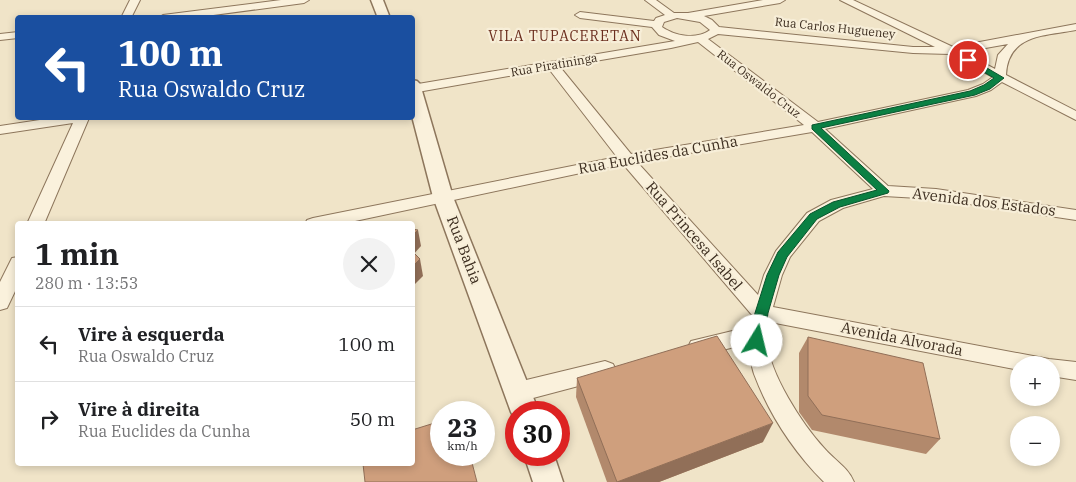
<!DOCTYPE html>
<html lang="pt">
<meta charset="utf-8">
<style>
:root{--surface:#fff;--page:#f2f2f2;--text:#202124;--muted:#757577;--line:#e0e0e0}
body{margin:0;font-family:"IBM Plex Serif",serif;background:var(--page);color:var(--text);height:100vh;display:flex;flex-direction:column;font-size:19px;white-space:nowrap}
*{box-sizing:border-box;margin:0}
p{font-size:16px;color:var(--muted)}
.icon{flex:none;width:28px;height:28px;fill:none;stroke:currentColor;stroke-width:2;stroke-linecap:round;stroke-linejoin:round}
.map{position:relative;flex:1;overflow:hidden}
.details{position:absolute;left:15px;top:221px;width:400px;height:245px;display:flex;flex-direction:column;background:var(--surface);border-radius:5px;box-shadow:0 2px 8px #0003}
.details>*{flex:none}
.guide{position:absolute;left:15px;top:15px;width:400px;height:105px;border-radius:5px;box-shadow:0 2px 8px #0003;background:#1a4fa0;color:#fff;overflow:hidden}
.fabs{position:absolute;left:1010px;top:356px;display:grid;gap:10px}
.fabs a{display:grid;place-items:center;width:50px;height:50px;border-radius:50%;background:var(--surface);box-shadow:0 2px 8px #0003;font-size:25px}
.speed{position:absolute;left:430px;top:401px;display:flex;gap:10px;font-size:25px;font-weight:700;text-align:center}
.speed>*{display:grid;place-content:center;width:65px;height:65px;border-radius:50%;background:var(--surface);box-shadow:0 2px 8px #0003;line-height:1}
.speed small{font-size:12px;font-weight:400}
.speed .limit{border:8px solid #d22;background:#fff;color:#111}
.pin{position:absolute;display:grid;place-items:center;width:42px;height:42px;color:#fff;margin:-21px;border:2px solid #fff;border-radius:50%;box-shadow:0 1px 5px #0007}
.me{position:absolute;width:55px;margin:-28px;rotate:9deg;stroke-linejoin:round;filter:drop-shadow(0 0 4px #0008)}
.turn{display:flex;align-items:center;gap:18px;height:105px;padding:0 20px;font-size:22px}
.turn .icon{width:65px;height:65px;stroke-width:2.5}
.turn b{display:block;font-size:35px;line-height:42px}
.round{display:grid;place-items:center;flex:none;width:52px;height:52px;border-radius:26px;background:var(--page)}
.head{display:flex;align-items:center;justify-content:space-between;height:85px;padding:0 20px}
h1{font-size:30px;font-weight:700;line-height:38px}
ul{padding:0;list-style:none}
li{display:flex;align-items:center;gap:15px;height:75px;padding:0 20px;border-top:1px solid var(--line)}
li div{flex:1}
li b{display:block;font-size:19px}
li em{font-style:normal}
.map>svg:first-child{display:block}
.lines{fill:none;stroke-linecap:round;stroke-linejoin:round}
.minor-casing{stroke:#8d765c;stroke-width:2}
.tertiary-casing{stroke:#8d765c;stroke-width:3}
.minor{fill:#faf1dc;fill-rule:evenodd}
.tertiary{fill:#faf1dc;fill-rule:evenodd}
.wall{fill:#b2896c}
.shaded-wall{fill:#916f58}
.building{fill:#cf9f7d;stroke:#916f58}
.route{fill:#0b8043;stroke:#07532c}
.labels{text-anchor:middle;stroke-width:4.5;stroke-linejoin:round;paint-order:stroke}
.far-street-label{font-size:12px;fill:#3d2e20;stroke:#f7eed8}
.far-neighbourhood-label{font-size:14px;letter-spacing:1px;fill:#6b2e1e;stroke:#f7eed8}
.street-label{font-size:15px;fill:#3d2e20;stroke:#f7eed8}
</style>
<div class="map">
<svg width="1076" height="482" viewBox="0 0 1076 482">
<rect width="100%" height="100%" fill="#f0e4c8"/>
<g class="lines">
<g class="minor-casing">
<g id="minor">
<path d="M130 0H140L131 18H121Z"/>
<path d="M281 0H309L304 3 191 18H158L163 15Z"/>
<path d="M645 0H656L674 13H688L763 0H785L780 3 704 16 712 20 719 27 913 47H935L840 0H853L953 47 1076 24V30C1045 36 1008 34 1006 75L1076 111V120L1002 82 991 90 976 96 825 129 888 186 936 189 1076 210V220L936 199 884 196 843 208 819 221 790 257 782 275 773 307 1049 359 1076 362V380L1051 376V365H1019V370L770 322C769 328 767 335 767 341 769 373 802 424 824 448 834 460 848 467 854 482H824C794 452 769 414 754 374 751 365 750 354 747 344L698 356 691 353 688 347 691 341 749 327 752 315 623 164 341 224H305L307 220 313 218 617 157 549 69 412 93V85L675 41 659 35 652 27 580 18 575 15 580 12 654 21 656 18 665 15ZM677 18 700 22 710 30C696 40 675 36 662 27L664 22ZM718 34 913 53 950 54 993 77 983 84 968 90 818 122 708 39ZM698 42 804 125 631 154 560 67 671 48ZM1008 44 998 55 995 69 963 52ZM812 132 873 189 831 200 807 213 776 251 764 275 758 295 637 162Z"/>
<path d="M18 32V38L0 40V34Z"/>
<path d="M53 118H89L44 224H27L73 123 0 134V126Z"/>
<path d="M18 257V285L7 308 0 310V282L12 258Z"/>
<path d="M605 361 613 364 616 370 613 376 605 379 518 402 510 399 507 392 510 385 518 382Z"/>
</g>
</g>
<g class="tertiary-casing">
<g id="tertiary">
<path d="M371 0H383L390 18H378Z"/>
<path d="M412 80 417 81 420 84 453 197 539 412H516V421L511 412 433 197 412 116Z"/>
<path d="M524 455H554L563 482H533Z"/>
</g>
</g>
<use href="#minor" class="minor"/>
<use href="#tertiary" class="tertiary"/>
</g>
<g class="wall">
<path d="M808 337 940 439 926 454 812 430 799 412V353Z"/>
<path d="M577 378 763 442 659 482H607L576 397Z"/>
</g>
<g class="shaded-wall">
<path d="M418 230 421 246 412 256V236Z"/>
<path d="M420 259 423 276 412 287V267Z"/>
<path d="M773 423 763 442 659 482H617Z"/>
</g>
<g class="building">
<path d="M412 229 418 230 412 236Z"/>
<path d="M412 251 420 259 412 267Z"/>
<path d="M717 336 773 423 617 482 577 378Z"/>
<path d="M808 337 923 363 940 439 822 415 808 396Z"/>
<path d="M441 421V455H470L477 482H365L363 464H412V430Z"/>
</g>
<path class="route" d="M965 58H970L1004 78 990 89 975 95 821 128 889 191 888 193 840 207 817 219 787 257 779 275 768 313 764 341 762 344 757 346 753 344 751 341 755 313 767 275 778 252 810 214 833 202 877 190 812 129V125L970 91 984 85 994 78 965 61Z"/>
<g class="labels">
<g class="far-street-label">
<text transform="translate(835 28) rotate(6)" y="4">Rua Carlos Hugueney</text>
<text transform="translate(554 65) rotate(-10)" y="4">Rua Piratininga</text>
<text transform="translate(759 84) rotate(38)" y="4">Rua Oswaldo Cruz</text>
</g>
<g class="far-neighbourhood-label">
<text x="565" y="41">VILA TUPACERETAN</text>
</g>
<g class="street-label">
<text transform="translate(658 155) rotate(-10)" y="5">Rua Euclides da Cunha</text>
<text transform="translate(984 202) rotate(7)" y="5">Avenida dos Estados</text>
<text transform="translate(694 236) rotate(49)" y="5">Rua Princesa Isabel</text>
<text transform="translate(464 250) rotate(69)" y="5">Rua Bahia</text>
<text transform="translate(902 339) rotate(11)" y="5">Avenida Alvorada</text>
</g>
</g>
</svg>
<div class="fabs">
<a>+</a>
<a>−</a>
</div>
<div class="speed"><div>23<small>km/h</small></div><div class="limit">30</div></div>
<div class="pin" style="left:968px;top:60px;background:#d93025"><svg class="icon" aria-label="arrive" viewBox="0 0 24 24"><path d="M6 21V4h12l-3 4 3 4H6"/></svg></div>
<svg class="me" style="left:757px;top:341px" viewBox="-20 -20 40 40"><circle r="19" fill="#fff"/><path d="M0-13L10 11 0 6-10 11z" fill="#0b8043"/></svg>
<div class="guide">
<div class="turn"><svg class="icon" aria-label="left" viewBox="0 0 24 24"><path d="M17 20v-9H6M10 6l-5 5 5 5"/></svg><div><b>100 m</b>Rua Oswaldo Cruz</div></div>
</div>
<section class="details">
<div class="head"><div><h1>1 min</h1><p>280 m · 13:53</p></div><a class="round"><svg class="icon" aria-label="close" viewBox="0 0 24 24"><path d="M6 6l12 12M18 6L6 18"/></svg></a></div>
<ul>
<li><svg class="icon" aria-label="left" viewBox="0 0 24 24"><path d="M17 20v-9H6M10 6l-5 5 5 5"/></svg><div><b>Vire à esquerda</b><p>Rua Oswaldo Cruz</p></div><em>100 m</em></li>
<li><svg class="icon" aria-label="right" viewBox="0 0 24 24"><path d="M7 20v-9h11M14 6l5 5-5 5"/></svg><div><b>Vire à direita</b><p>Rua Euclides da Cunha</p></div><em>50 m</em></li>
</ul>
</section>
</div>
